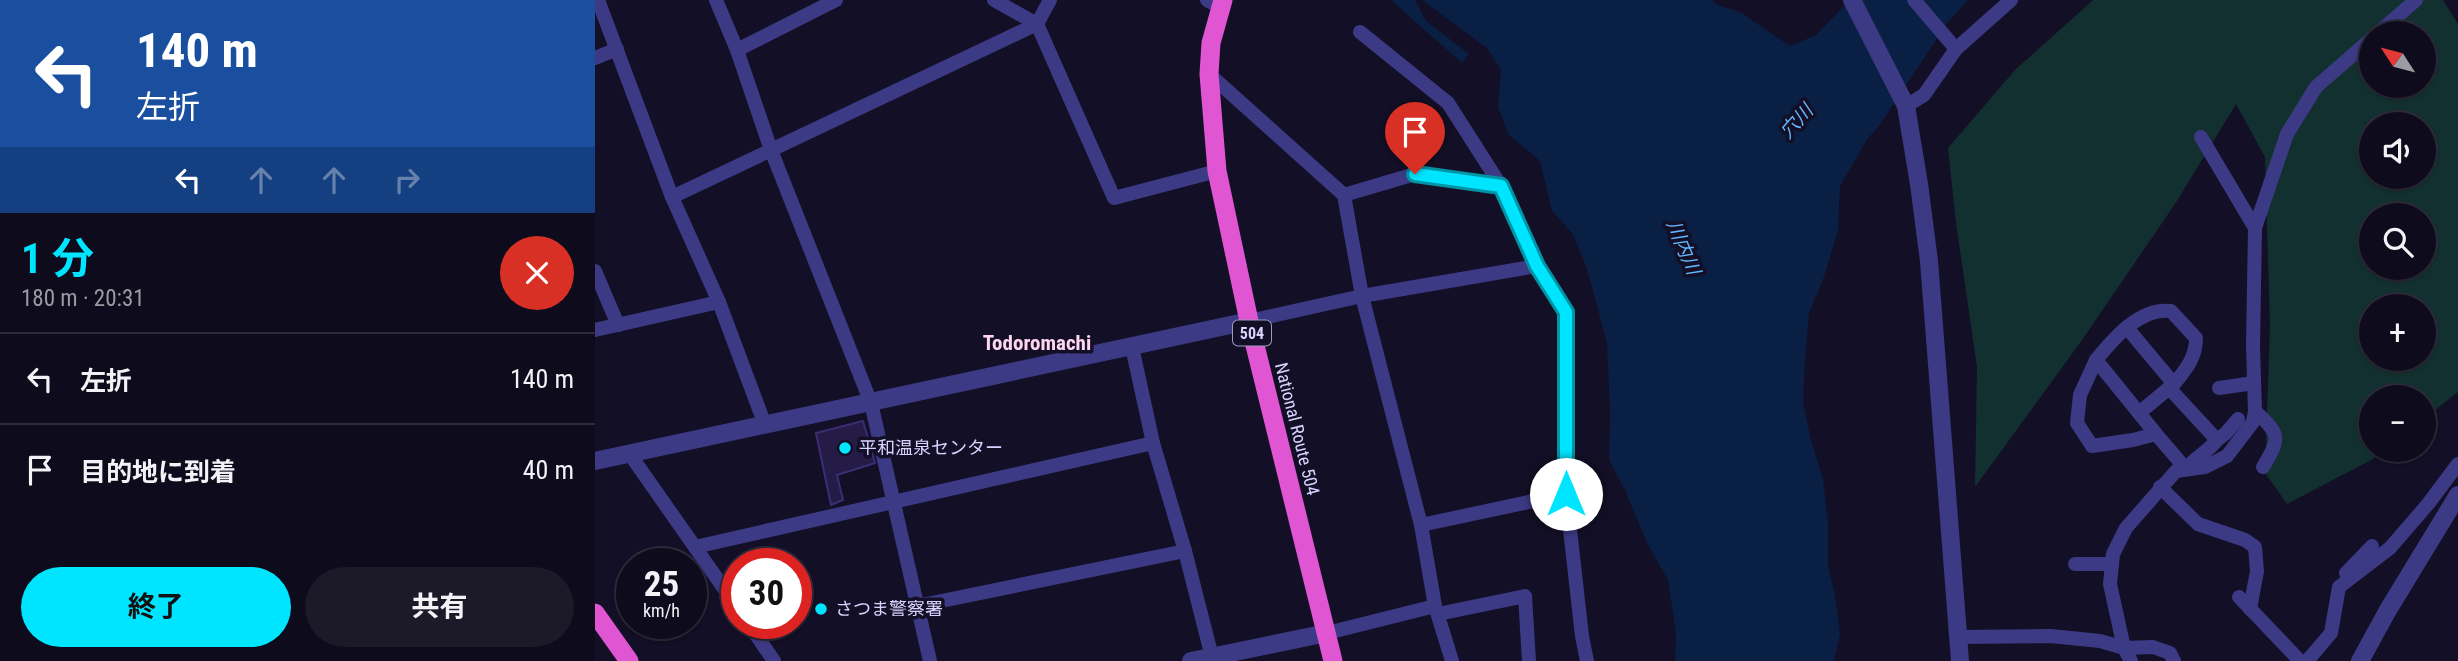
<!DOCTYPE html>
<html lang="ja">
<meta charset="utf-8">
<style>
:root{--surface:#0e0b1c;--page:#1c1929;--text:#f1f3f6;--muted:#9b9ba3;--line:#2e2b3b;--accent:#00e5ff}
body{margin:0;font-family:"Roboto Condensed","Noto Sans JP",sans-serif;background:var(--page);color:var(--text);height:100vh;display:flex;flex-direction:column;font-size:26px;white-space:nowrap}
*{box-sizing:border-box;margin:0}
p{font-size:23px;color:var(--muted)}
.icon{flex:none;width:38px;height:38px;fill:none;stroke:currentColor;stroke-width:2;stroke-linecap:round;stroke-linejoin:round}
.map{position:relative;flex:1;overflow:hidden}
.side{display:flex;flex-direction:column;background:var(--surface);width:595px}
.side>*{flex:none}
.hud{background:#1a4fa0;color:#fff;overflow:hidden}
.needle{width:46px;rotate:306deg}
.buttons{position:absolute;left:1764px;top:21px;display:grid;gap:14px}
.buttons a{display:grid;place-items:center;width:77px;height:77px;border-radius:50%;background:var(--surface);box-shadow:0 2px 5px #0004,0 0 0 2px var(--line);font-size:35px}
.speed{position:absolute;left:21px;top:548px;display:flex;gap:14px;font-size:35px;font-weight:700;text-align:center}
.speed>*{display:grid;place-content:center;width:91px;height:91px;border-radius:50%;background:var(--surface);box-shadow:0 2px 5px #0004,0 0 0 2px var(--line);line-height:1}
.speed small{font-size:18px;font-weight:400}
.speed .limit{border:10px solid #d22;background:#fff;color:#111}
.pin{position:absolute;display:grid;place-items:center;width:60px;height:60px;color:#fff;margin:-72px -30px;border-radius:50% 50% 50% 0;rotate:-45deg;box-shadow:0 0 7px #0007}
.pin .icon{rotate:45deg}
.me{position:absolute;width:77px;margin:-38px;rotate:0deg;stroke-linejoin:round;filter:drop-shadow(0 0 5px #0008)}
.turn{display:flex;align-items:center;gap:24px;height:147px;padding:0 21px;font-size:32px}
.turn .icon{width:91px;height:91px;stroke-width:2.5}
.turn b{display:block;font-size:49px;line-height:60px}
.lanes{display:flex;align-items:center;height:66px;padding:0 21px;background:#0003;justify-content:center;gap:35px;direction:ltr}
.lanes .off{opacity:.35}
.round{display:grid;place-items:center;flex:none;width:74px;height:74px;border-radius:37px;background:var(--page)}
.overview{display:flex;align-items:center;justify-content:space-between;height:119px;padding:0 21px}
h1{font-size:42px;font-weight:700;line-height:52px;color:var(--accent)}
.cta{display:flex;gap:14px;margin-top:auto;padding:14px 21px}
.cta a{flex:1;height:80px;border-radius:42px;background:var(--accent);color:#111;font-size:28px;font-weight:700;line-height:80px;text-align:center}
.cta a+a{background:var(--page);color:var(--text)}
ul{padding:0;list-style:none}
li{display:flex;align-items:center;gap:21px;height:91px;padding:0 21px;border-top:2px solid var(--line)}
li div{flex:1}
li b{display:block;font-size:26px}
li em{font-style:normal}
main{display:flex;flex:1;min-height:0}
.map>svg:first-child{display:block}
.green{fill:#12302f;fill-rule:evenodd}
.water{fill:#0a1f44}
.building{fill:#241b47;stroke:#3b2d73;stroke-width:2}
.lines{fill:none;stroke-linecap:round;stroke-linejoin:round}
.minor{stroke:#3d3a85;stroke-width:14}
.tertiary{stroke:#3d3a85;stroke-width:18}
.trunk{stroke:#e055d1;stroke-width:19}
.route-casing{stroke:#0095a6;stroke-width:18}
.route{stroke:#00e5ff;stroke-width:12}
.poi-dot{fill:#00e5ff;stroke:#130f26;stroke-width:2.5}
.labels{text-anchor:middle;stroke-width:7;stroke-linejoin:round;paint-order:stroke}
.shield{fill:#130f26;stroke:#9e99be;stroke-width:2}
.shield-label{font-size:16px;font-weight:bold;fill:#d9d4ff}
.street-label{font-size:18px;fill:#d9d4ff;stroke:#130f26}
.poi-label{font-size:18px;fill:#d9d4ff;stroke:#130f26;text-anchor:start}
.water-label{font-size:19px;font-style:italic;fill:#62b6ff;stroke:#130f26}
.quarter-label{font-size:21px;font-weight:bold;fill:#ffd6f0;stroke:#130f26}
</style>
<main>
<section class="side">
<div class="hud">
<div class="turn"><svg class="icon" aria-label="left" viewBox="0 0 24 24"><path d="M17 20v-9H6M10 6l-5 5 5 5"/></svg><div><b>140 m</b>左折</div></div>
<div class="lanes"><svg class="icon" aria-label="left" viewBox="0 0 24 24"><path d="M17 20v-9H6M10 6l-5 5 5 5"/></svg><svg class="icon off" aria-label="ahead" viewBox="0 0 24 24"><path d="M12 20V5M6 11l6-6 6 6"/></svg><svg class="icon off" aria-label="ahead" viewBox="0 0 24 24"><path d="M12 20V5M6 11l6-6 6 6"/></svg><svg class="icon off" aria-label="right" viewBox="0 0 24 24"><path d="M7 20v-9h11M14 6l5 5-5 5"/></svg></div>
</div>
<div class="overview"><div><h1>1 分</h1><p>180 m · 20:31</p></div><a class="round" style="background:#d93025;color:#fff"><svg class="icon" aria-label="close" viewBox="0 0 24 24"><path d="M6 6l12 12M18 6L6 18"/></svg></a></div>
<ul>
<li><svg class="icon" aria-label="left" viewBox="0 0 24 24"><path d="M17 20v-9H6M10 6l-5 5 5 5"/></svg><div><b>左折</b></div><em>140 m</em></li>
<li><svg class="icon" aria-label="arrive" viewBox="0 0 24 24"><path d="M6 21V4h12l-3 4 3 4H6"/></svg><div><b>目的地に到着</b></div><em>40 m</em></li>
</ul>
<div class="cta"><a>終了</a><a>共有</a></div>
</section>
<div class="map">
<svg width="1863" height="661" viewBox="0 0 1863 661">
<rect width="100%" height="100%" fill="#130f26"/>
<path class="green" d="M1498 0H1848L1863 24V392L1829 419V397H1776V450H1790L1778 459 1692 504 1670 473 1675 325 1670 157 1641 104 1580 204 1487 340 1380 487 1382 367 1361 223 1353 148 1420 70ZM1776 33H1829V86H1776ZM1776 124H1829V177H1776ZM1776 215H1829V268H1776ZM1776 306H1829V359H1776Z"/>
<g class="water">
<path d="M796 0H820L831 21 874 54 867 63Z"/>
<path d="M827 0H1117L1123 5 1145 12 1195 46 1221 35 1255 0H1373L1353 22 1284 126 1273 138 1245 186 1243 230 1229 277 1214 313 1210 358 1208 402 1216 440 1228 479 1233 523V566L1240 596 1245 634 1239 661H1080L1081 633 1073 580 1052 543 1030 490 1014 460 1015 411 1012 343 992 269 978 234 957 211 945 161 914 135 903 107 906 70 892 48Z"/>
</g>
<path class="building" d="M268 421 280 463 242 475 248 500 236 505 221 433Z"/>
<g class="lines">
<g class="minor">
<path d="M3 0 77 197 124 302 170 425"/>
<path d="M121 0 142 50 176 150 276 403 335 661"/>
<path d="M399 0 442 24 519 198 622 171"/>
<path d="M612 0 625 7"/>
<path d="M1319 0 1361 49"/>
<path d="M765 32 853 103 906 186"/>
<path d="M1783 33 1821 0"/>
<path d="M142 50 241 0"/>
<path d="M0 58 22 49"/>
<path d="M614 74 749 195 767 296 826 525 840 606 857 661"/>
<path d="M1311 106 1329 95 1361 49 1416 0"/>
<path d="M1606 137 1660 228"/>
<path d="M749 195 820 174 906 186 942 266"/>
<path d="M77 197 442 24 455 0"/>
<path d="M0 271 23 325"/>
<path d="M654 321 767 296 942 266 971 312V494L987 636 992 661"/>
<path d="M0 330 124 302"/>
<path d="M537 347 558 443 590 551 618 661"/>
<path d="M1501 360C1519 338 1545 307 1576 311L1601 338C1601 358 1591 369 1579 384L1533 329"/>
<path d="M1574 388 1622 440 1631 433 1643 419"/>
<path d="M1624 388 1659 383"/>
<path d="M1660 411C1685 435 1686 437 1668 467"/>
<path d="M1544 413 1579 384"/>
<path d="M1561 434 1501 360 1485 395 1482 423 1497 446 1538 440 1561 434 1591 469C1600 457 1613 452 1622 440"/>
<path d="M34 453 142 607"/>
<path d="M1565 487 1603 524 1650 540 1660 547 1662 571 1655 609"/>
<path d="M826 525 971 494"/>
<path d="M100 547 558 443"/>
<path d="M1480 564H1517"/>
<path d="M1751 573 1777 546"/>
<path d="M1644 597 1705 661"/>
<path d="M322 606 590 551"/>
<path d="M843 614 930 596 934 661"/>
<path d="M153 623 179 661"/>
<path d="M732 633 840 606"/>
<path d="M1363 637 1456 636 1505 641 1529 648 1558 647 1575 653 1579 661"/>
<path d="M1536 661 1529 648 1515 584 1518 554 1531 528 1581 471 1610 467 1632 456 1658 422 1660 411 1658 346 1660 228 1692 134 1721 87 1776 39"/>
<path d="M1712 661 1736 633 1744 587 1795 548 1833 504 1863 464"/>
</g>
<g class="tertiary">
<path d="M1257 0 1311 106 1324 184 1334 261 1365 661"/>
<path d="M0 461 654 321"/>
<path d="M596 661 732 633"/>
<path d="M1765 661 1793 610 1863 495"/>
</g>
<g class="trunk">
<path d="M628 0 616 43 614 74 622 171 654 321 738 661"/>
<path d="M0 613 34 661"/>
</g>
</g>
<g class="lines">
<g class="route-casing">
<path id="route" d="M820 174 906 186 942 266 971 312V494"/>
</g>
<use href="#route" class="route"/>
</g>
<g class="poi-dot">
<circle cx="250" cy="448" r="7"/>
<circle cx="226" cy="609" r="7"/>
</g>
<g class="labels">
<rect class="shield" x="638" y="320.5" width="38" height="25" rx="5"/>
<g class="shield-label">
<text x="657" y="339">504</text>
</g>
<g class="street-label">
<text transform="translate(702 429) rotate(76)" y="6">National Route 504</text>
</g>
<g class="poi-label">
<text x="264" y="454">平和温泉センター</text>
<text x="240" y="615">さつま警察署</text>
</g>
<g class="water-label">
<text transform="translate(1201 121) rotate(-48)" y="7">穴川</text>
<text transform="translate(1089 247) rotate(67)" y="7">川内川</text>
</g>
<g class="quarter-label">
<text x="442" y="350">Todoromachi</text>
</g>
</g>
</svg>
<div class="buttons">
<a><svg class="needle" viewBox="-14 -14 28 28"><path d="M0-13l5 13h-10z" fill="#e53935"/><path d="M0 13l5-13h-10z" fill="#9b9ba3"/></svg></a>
<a><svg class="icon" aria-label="sound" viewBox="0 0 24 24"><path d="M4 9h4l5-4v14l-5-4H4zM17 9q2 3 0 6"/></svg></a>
<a><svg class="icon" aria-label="search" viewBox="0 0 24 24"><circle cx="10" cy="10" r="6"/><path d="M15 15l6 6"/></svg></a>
<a>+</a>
<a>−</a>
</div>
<div class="speed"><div>25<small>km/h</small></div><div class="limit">30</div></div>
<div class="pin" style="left:820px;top:174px;background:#d93025"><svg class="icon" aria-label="arrive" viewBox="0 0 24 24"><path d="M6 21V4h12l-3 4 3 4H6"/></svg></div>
<svg class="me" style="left:971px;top:494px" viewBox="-20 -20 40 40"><circle r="19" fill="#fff"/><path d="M0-13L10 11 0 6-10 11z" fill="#00e5ff"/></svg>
</div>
</main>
